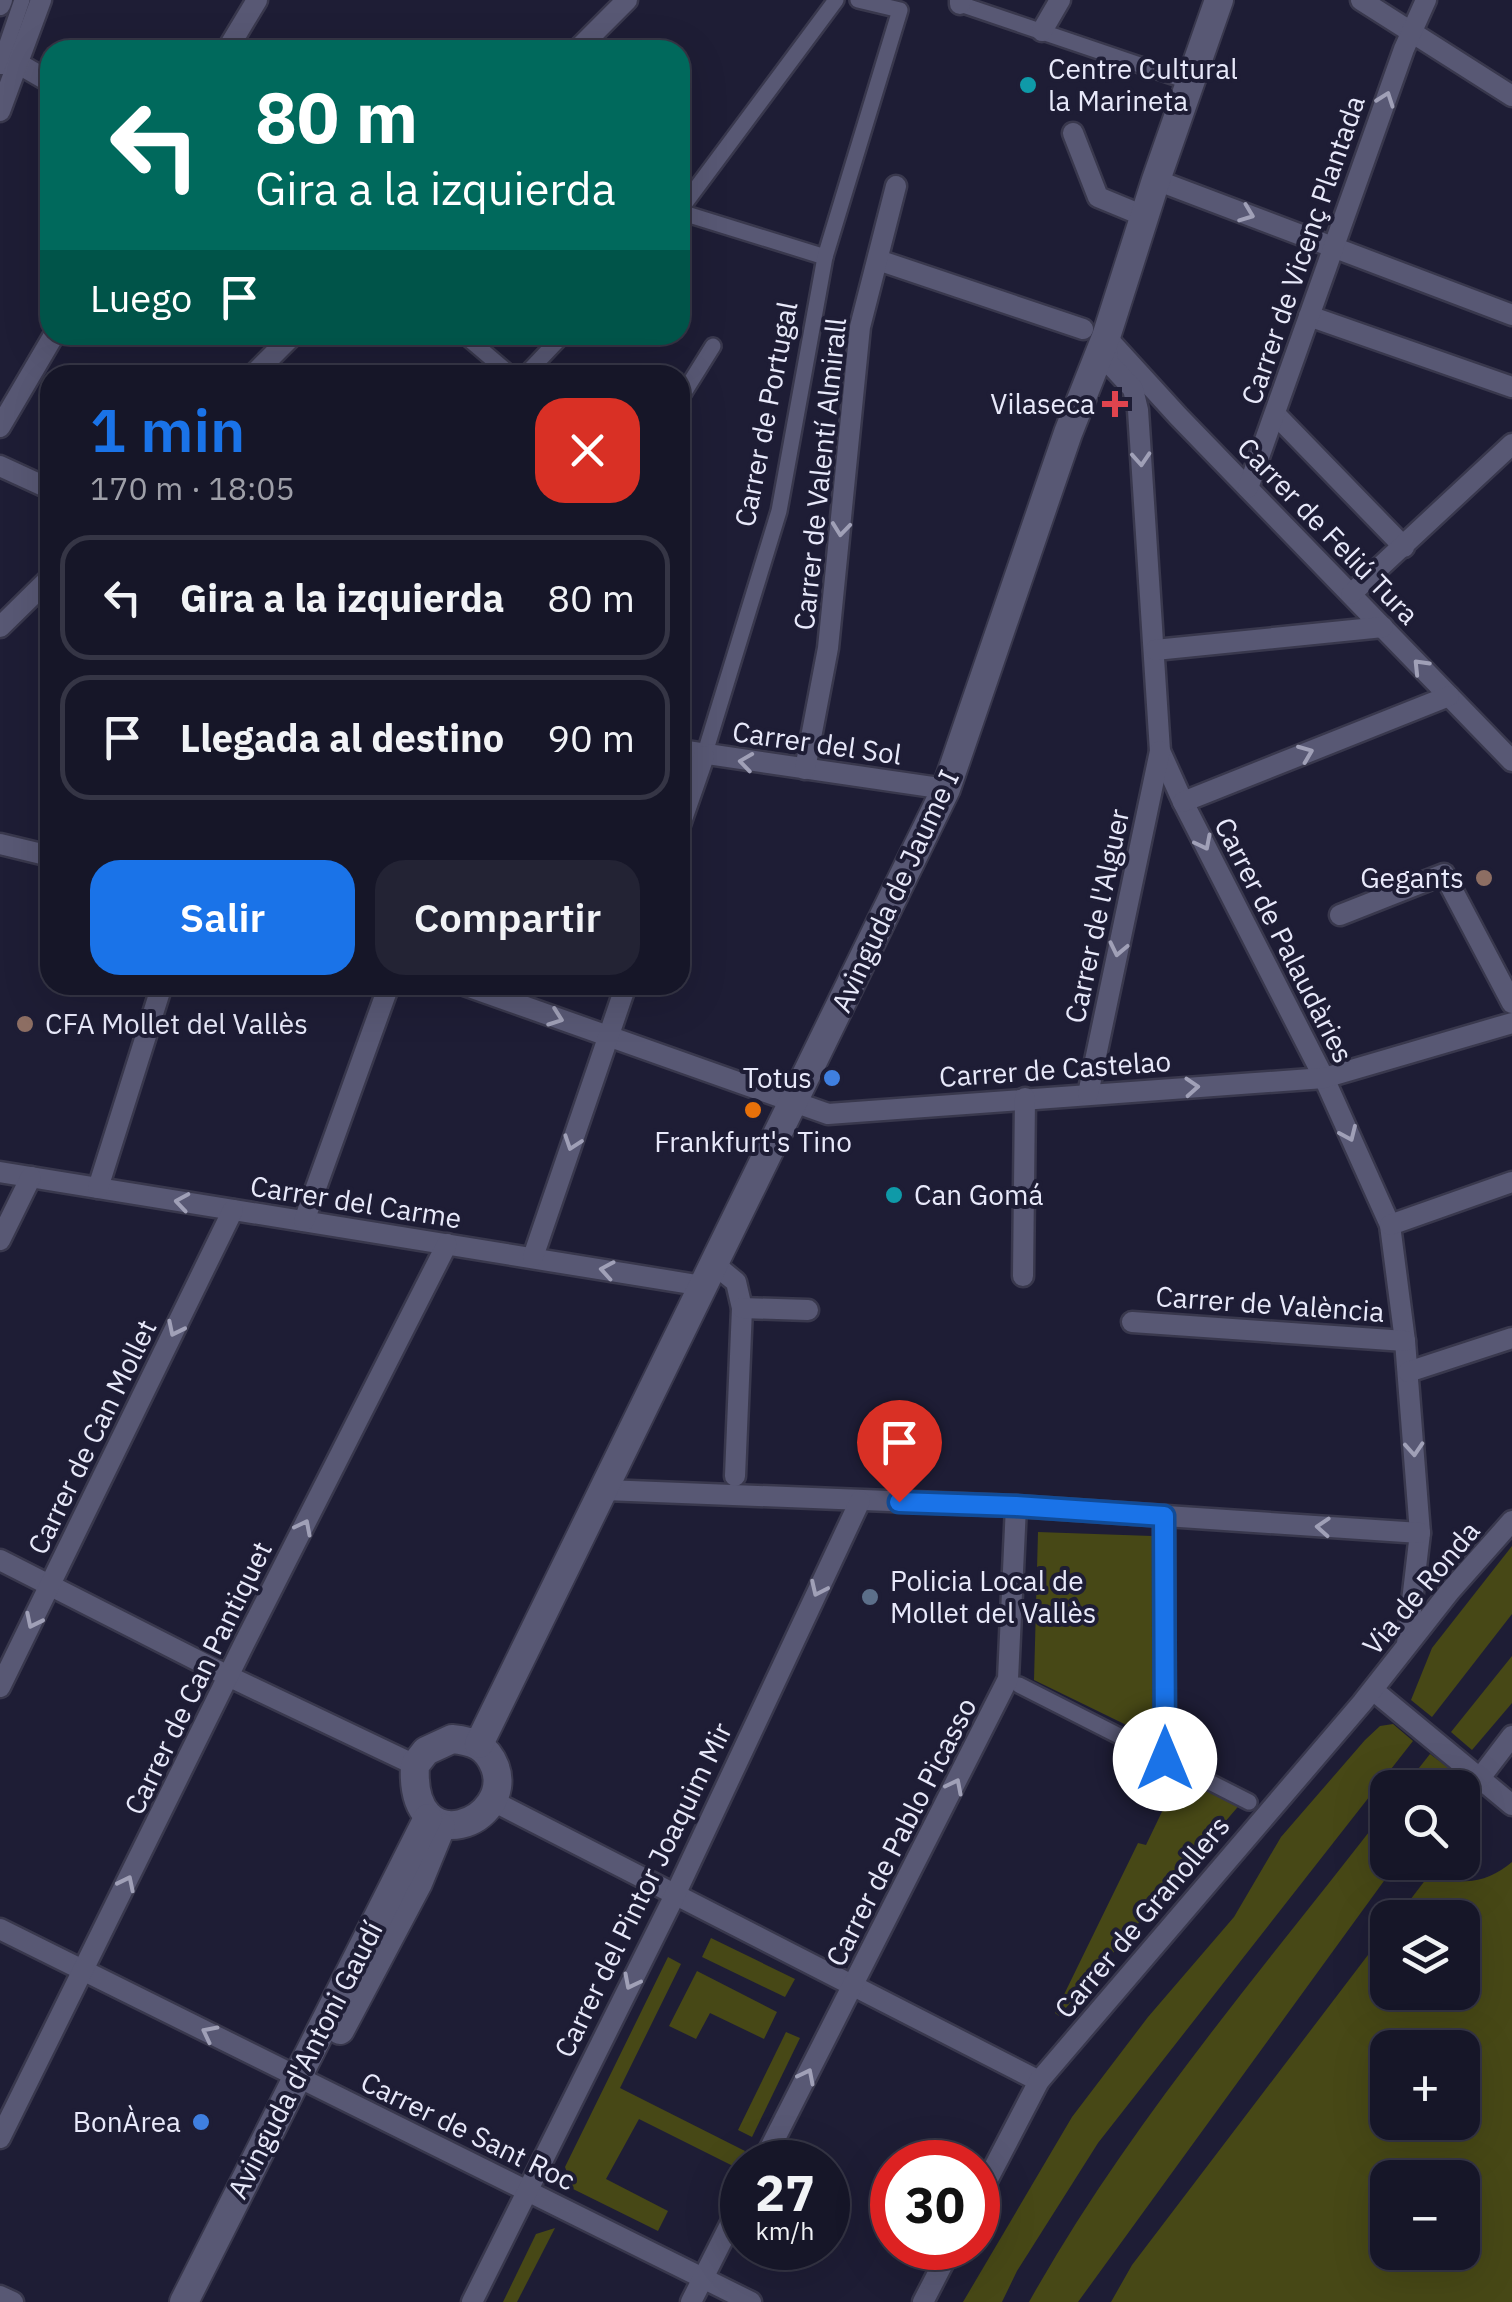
<!DOCTYPE html>
<html lang="es">
<meta charset="utf-8">
<style>
:root{--surface:#161628;--page:#232334;--text:#f1f3f6;--muted:#9e9fa8;--line:#353545;--accent:#1a73e8}
body{margin:0;font-family:"IBM Plex Sans",sans-serif;background:var(--page);color:var(--text);height:100vh;display:flex;flex-direction:column;font-size:38px;white-space:nowrap}
*{box-sizing:border-box;margin:0}
p{font-size:32px;color:var(--muted)}
.icon{flex:none;width:55px;height:55px;fill:none;stroke:currentColor;stroke-width:2;stroke-linecap:round;stroke-linejoin:round}
.map{position:relative;flex:1;overflow:hidden}
.sheet{position:absolute;left:40px;top:365px;width:650px;height:630px;display:flex;flex-direction:column;background:var(--surface);border-radius:30px;box-shadow:0 10px 40px #0002,0 0 0 2px var(--line)}
.sheet>*{flex:none}
.banner{position:absolute;left:40px;top:40px;width:650px;height:305px;border-radius:30px;box-shadow:0 10px 40px #0002,0 0 0 2px var(--line);background:#00695c;color:#fff;overflow:hidden}
.controls{position:absolute;left:1370px;top:1770px;display:grid;gap:20px}
.controls a{display:grid;place-items:center;width:110px;height:110px;border-radius:20px;background:var(--surface);box-shadow:0 10px 40px #0002,0 0 0 2px var(--line);font-size:50px}
.speed{position:absolute;left:720px;top:2140px;display:flex;gap:20px;font-size:50px;font-weight:700;text-align:center}
.speed>*{display:grid;place-content:center;width:130px;height:130px;border-radius:50%;background:var(--surface);box-shadow:0 10px 40px #0002,0 0 0 2px var(--line);line-height:1}
.speed small{font-size:25px;font-weight:400}
.speed .limit{border:15px solid #d22;background:#fff;color:#111}
.pin{position:absolute;display:grid;place-items:center;width:85px;height:85px;color:#fff;margin:-102px -42px;border-radius:50% 50% 50% 0;rotate:-45deg;box-shadow:0 0 10px #0007}
.pin .icon{rotate:45deg}
.me{position:absolute;width:110px;margin:-55px;rotate:0deg;stroke-linejoin:round;filter:drop-shadow(0 0 8px #0008)}
.turn{display:flex;align-items:center;gap:35px;height:210px;padding:0 50px;font-size:45px}
.turn .icon{width:130px;height:130px;stroke-width:2.5}
.turn b{display:block;font-size:70px;line-height:85px}
.then{display:flex;align-items:center;height:95px;padding:0 50px;background:#0003;gap:20px;font-size:38px}
.round{display:grid;place-items:center;flex:none;width:105px;height:105px;border-radius:30px;background:var(--page)}
.head{display:flex;align-items:center;justify-content:space-between;height:170px;padding:0 50px}
h1{font-size:60px;font-weight:600;line-height:75px;color:var(--accent)}
.action{display:flex;gap:20px;margin-top:auto;padding:20px 50px}
.action a{flex:1;height:115px;border-radius:30px;background:var(--accent);color:#fff;font-size:40px;font-weight:600;line-height:115px;text-align:center}
.action a+a{background:var(--page);color:var(--text)}
ul{padding:0;list-style:none}
li{display:flex;align-items:center;gap:30px;height:125px;margin:0 20px 15px;padding:0 30px;border:5px solid var(--line);border-radius:30px}
li div{flex:1}
li b{display:block;font-size:38px}
li em{font-style:normal}
.map>svg:first-child{display:block}
.green{fill:#474816;fill-rule:evenodd}
.lines{fill:none;stroke-linecap:round;stroke-linejoin:round}
.pedestrian-casing{stroke:#39384d;stroke-width:20}
.minor-casing{stroke:#39384d;stroke-width:25}
.tertiary-casing{stroke:#39384d;stroke-width:32}
.pedestrian{stroke:#585874;stroke-width:15}
.minor{stroke:#585874;stroke-width:20}
.tertiary{stroke:#585874;stroke-width:28}
.oneway{stroke:#a0a0b7}
.route-casing{stroke:#114b97;stroke-width:25}
.route{stroke:#1a73e8;stroke-width:18}
.culture-dot{fill:#0f9aa8;stroke:#1e1d35;stroke-width:4}
.health-dot{fill:#e0444e;stroke:#1e1d35;stroke-width:4}
.education-dot{fill:#8d6e63;stroke:#1e1d35;stroke-width:4}
.shop-dot{fill:#3f7fe0;stroke:#1e1d35;stroke-width:4}
.food-dot{fill:#e8710a;stroke:#1e1d35;stroke-width:4}
.service-dot{fill:#5c6f8a;stroke:#1e1d35;stroke-width:4}
.labels{text-anchor:middle;stroke-width:8;stroke-linejoin:round;paint-order:stroke}
.poi-label{font-size:28px;fill:#e8e9fa;stroke:#1e1d35;text-anchor:start}
.street-label{font-size:28px;fill:#e8e9fa;stroke:#1e1d35}
</style>
<div class="map">
<svg width="1512" height="2302" viewBox="0 0 1512 2302">
<rect width="100%" height="100%" fill="#1e1d35"/>
<g class="green">
<path d="M1038 1532 1152 1536 1153 1738 1034 1680Z"/>
<path d="M1512 1546V1614L1432 1717 1411 1700 1432 1648Z"/>
<path d="M1512 1656V1703L1472 1750 1451 1732Z"/>
<path d="M1393 1724 1413 1741 1098 2143 1017 2271 1002 2302H963L1072 2117 1148 2017 1234 1917 1281 1837 1365 1740 1380 1726Z"/>
<path d="M1430 1754 1453 1771V1787H1404Z"/>
<path d="M1181 1772 1242 1802 1059 2016 1055 2013 1138 1843 1146 1845Z"/>
<path d="M1387 1809 1388 1862 1397 1863 1078 2302H1029C1128 2125 1263 1969 1387 1809Z"/>
<path d="M1512 1862V2302H1111L1132 2265 1387 1930 1388 1992H1462V1918L1397 1917 1433 1870C1460 1889 1488 1882 1512 1862ZM1388 2048H1462V2122H1388ZM1388 2178H1462V2252H1388Z"/>
<path d="M711 1938 795 1979 785 1997 702 1957Z"/>
<path d="M668 1957 681 1964 620 2088 745 2151 737 2168 639 2119 606 2179 668 2211 658 2231 573 2189 565 2167Z"/>
<path d="M697 1971 777 2012 764 2039 710 2013 696 2039 669 2026Z"/>
<path d="M786 2032 800 2038 752 2137 738 2130Z"/>
<path d="M555 2228 517 2302H503L536 2234Z"/>
</g>
<g class="lines">
<g class="pedestrian-casing">
<g id="pedestrian">
<path d="M960 4 1190 82"/>
<path d="M0 64 22 0"/>
<path d="M680 210 836 0"/>
<path d="M680 212 825 257"/>
<path d="M464 335 511 375"/>
<path d="M525 375 563 335"/>
<path d="M680 399 713 346"/>
<path d="M704 756 779 511 825 257 900 10 858 0"/>
<path d="M1019 1685 1249 1802"/>
</g>
</g>
<g class="minor-casing">
<g id="minor">
<path d="M1361 0 1512 96"/>
<path d="M960 4V0"/>
<path d="M0 5 2 0"/>
<path d="M1042 31 1060 0"/>
<path d="M227 50 257 0"/>
<path d="M577 50 627 0"/>
<path d="M0 64H19L50 82"/>
<path d="M0 111 41 0"/>
<path d="M1073 133 1098 197 1144 216"/>
<path d="M1156 180 1512 315"/>
<path d="M878 260 1083 329"/>
<path d="M1309 316 1512 387"/>
<path d="M1106 337 1178 416 1512 761"/>
<path d="M1106 339 1108 362 1133 389 1138 410 1160 751 1183 802 1324 1078 1390 1225 1405 1341 1420 1533 1407 1644"/>
<path d="M253 375 293 335"/>
<path d="M1275 414 1404 547"/>
<path d="M0 427 54 335"/>
<path d="M0 466 50 489"/>
<path d="M1248 488 1404 49 1426 0"/>
<path d="M1351 594 1512 444"/>
<path d="M0 627 50 578"/>
<path d="M1155 650 1383 627"/>
<path d="M680 750 946 789"/>
<path d="M805 769 828 648 860 327 896 186"/>
<path d="M1183 802 1449 696"/>
<path d="M680 825 704 756"/>
<path d="M0 844 50 856"/>
<path d="M1340 915 1444 874 1512 1003"/>
<path d="M464 985 828 1114 1324 1078 1512 1023"/>
<path d="M1088 1094 1160 751"/>
<path d="M0 1172 703 1286"/>
<path d="M98 1188 162 985"/>
<path d="M304 1221 389 985"/>
<path d="M1390 1225 1512 1182"/>
<path d="M0 1240 31 1177"/>
<path d="M533 1257 626 985"/>
<path d="M714 1264 736 1282 742 1308 735 1476"/>
<path d="M1023 1276 1025 1098"/>
<path d="M742 1308 808 1310"/>
<path d="M1132 1322 1405 1341"/>
<path d="M1408 1372 1512 1338"/>
<path d="M605 1490 1016 1506 1420 1533"/>
<path d="M1164 1516 1165 1759"/>
<path d="M0 1560 228 1676 415 1765"/>
<path d="M0 1687 233 1210"/>
<path d="M1373 1690 1512 1805"/>
<path d="M1480 1778 1512 1736"/>
<path d="M493 1801 1039 2081"/>
<path d="M0 1929 751 2302"/>
<path d="M0 2138 244 1644 447 1244"/>
<path d="M763 2162 1008 1679 1016 1506"/>
<path d="M978 2198 1039 2081 1362 1703 1450 1591 1512 1521"/>
<path d="M0 2296 13 2302"/>
<path d="M472 2302 675 1895 860 1501"/>
<path d="M691 2302 742 2201"/>
<path d="M923 2302 951 2248"/>
</g>
</g>
<g class="tertiary-casing">
<g id="tertiary">
<path d="M452 1739C473 1741 487 1746 495 1767 515 1822 409 1865 415 1765L426 1751Z"/>
<path d="M479 1744 946 789 1068 433 1106 337 1156 180 1219 0"/>
<path d="M340 2030 418 1883 441 1827"/>
<path d="M184 2302 428 1818"/>
</g>
</g>
<use href="#pedestrian" class="pedestrian"/>
<use href="#minor" class="minor"/>
<use href="#tertiary" class="tertiary"/>
</g>
<defs><path id="oneway-chevron" d="M-2-3.5L2.5 0L-2 3.5" fill="none" stroke-width="1.6" stroke-linecap="round" stroke-linejoin="round" transform="scale(2.5)"/></defs>
<g class="oneway">
<use href="#oneway-chevron" transform="translate(1386 99) rotate(-70)"/>
<use href="#oneway-chevron" transform="translate(1247 214) rotate(21)"/>
<use href="#oneway-chevron" transform="translate(1141 459) rotate(86)"/>
<use href="#oneway-chevron" transform="translate(841 529) rotate(96)"/>
<use href="#oneway-chevron" transform="translate(1420 666) rotate(-134)"/>
<use href="#oneway-chevron" transform="translate(1306 753) rotate(-22)"/>
<use href="#oneway-chevron" transform="translate(746 762) rotate(-172)"/>
<use href="#oneway-chevron" transform="translate(1204 843) rotate(63)"/>
<use href="#oneway-chevron" transform="translate(1118 949) rotate(102)"/>
<use href="#oneway-chevron" transform="translate(556 1018) rotate(20)"/>
<use href="#oneway-chevron" transform="translate(1192 1087) rotate(-4)"/>
<use href="#oneway-chevron" transform="translate(1349 1134) rotate(66)"/>
<use href="#oneway-chevron" transform="translate(572 1143) rotate(109)"/>
<use href="#oneway-chevron" transform="translate(182 1202) rotate(-171)"/>
<use href="#oneway-chevron" transform="translate(607 1270) rotate(-170)"/>
<use href="#oneway-chevron" transform="translate(175 1329) rotate(116)"/>
<use href="#oneway-chevron" transform="translate(1414 1449) rotate(86)"/>
<use href="#oneway-chevron" transform="translate(304 1527) rotate(-63)"/>
<use href="#oneway-chevron" transform="translate(1323 1527) rotate(-176)"/>
<use href="#oneway-chevron" transform="translate(818 1589) rotate(115)"/>
<use href="#oneway-chevron" transform="translate(33 1621) rotate(116)"/>
<use href="#oneway-chevron" transform="translate(955 1786) rotate(-63)"/>
<use href="#oneway-chevron" transform="translate(127 1883) rotate(-64)"/>
<use href="#oneway-chevron" transform="translate(631 1982) rotate(117)"/>
<use href="#oneway-chevron" transform="translate(209 2033) rotate(-153)"/>
<use href="#oneway-chevron" transform="translate(807 2076) rotate(-63)"/>
</g>
<g class="lines">
<g class="route-casing">
<path id="route" d="M899 1502 1016 1506 1164 1516 1165 1759"/>
</g>
<use href="#route" class="route"/>
</g>
<g class="culture-dot">
<circle cx="1028" cy="85" r="10"/>
<circle cx="894" cy="1195" r="10"/>
</g>
<path class="health-dot" d="M1110 389h10v10h10v10h-10v10h-10v-10h-10v-10h10z"/>
<g class="education-dot">
<circle cx="1484" cy="878" r="10"/>
<circle cx="25" cy="1024" r="10"/>
</g>
<g class="shop-dot">
<circle cx="832" cy="1078" r="10"/>
<circle cx="201" cy="2122" r="10"/>
</g>
<circle class="food-dot" cx="753" cy="1110" r="10"/>
<circle class="service-dot" cx="870" cy="1597" r="10"/>
<g class="labels">
<g class="poi-label">
<text x="1048" y="79">Centre Cultural<tspan x="1048" dy="32">la Marineta</tspan></text>
<text x="1095" y="414" text-anchor="end">Vilaseca</text>
<text x="1464" y="888" text-anchor="end">Gegants</text>
<text x="45" y="1034">CFA Mollet del Vallès</text>
<text x="812" y="1088" text-anchor="end">Totus</text>
<text x="753" y="1152" text-anchor="middle">Frankfurt's Tino</text>
<text x="914" y="1205">Can Gomá</text>
<text x="890" y="1591">Policia Local de<tspan x="890" dy="32">Mollet del Vallès</tspan></text>
<text x="181" y="2132" text-anchor="end">BonÀrea</text>
</g>
<g class="street-label">
<text transform="translate(1303 250) rotate(-71)" y="10">Carrer de Vicenç Plantada</text>
<text transform="translate(766 414) rotate(-79)" y="10">Carrer de Portugal</text>
<text transform="translate(820 474) rotate(-84)" y="10">Carrer de Valentí Almirall</text>
<text transform="translate(1328 531) rotate(46)" y="10">Carrer de Feliú Tura</text>
<text transform="translate(817 743) rotate(8)" y="10">Carrer del Sol</text>
<text transform="translate(895 891) rotate(-65)" y="10">Avinguda de Jaume I</text>
<text transform="translate(1097 916) rotate(-78)" y="10">Carrer de l'Alguer</text>
<text transform="translate(1284 940) rotate(63)" y="10">Carrer de Palaudàries</text>
<text transform="translate(1055 1069) rotate(-4)" y="10">Carrer de Castelao</text>
<text transform="translate(356 1202) rotate(9)" y="10">Carrer del Carme</text>
<text transform="translate(1270 1304) rotate(4)" y="10">Carrer de València</text>
<text transform="translate(92 1437) rotate(-64)" y="10">Carrer de Can Mollet</text>
<text transform="translate(1421 1588) rotate(-50)" y="10">Via de Ronda</text>
<text transform="translate(198 1678) rotate(-64)" y="10">Carrer de Can Pantiquet</text>
<text transform="translate(901 1832) rotate(-63)" y="10">Carrer de Pablo Picasso</text>
<text transform="translate(643 1890) rotate(-64)" y="10">Carrer del Pintor Joaquim Mir</text>
<text transform="translate(1142 1917) rotate(-50)" y="10">Carrer de Granollers</text>
<text transform="translate(305 2060) rotate(-63)" y="10">Avinguda d'Antoni Gaudí</text>
<text transform="translate(468 2131) rotate(26)" y="10">Carrer de Sant Roc</text>
</g>
</g>
</svg>
<div class="controls">
<a><svg class="icon" aria-label="search" viewBox="0 0 24 24"><circle cx="10" cy="10" r="6"/><path d="M15 15l6 6"/></svg></a>
<a><svg class="icon" aria-label="layers" viewBox="0 0 24 24"><path d="M12 4l9 5-9 5-9-5zM3 14l9 5 9-5"/></svg></a>
<a>+</a>
<a>−</a>
</div>
<div class="speed"><div>27<small>km/h</small></div><div class="limit">30</div></div>
<div class="pin" style="left:899px;top:1502px;background:#d93025"><svg class="icon" aria-label="arrive" viewBox="0 0 24 24"><path d="M6 21V4h12l-3 4 3 4H6"/></svg></div>
<svg class="me" style="left:1165px;top:1759px" viewBox="-20 -20 40 40"><circle r="19" fill="#fff"/><path d="M0-13L10 11 0 6-10 11z" fill="#1a73e8"/></svg>
<div class="banner">
<div class="turn"><svg class="icon" aria-label="left" viewBox="0 0 24 24"><path d="M17 20v-9H6M10 6l-5 5 5 5"/></svg><div><b>80 m</b>Gira a la izquierda</div></div>
<div class="then">Luego<svg class="icon" aria-label="arrive" viewBox="0 0 24 24"><path d="M6 21V4h12l-3 4 3 4H6"/></svg></div>
</div>
<section class="sheet">
<div class="head"><div><h1>1 min</h1><p>170 m · 18:05</p></div><a class="round" style="background:#d93025;color:#fff"><svg class="icon" aria-label="close" viewBox="0 0 24 24"><path d="M6 6l12 12M18 6L6 18"/></svg></a></div>
<ul>
<li><svg class="icon" aria-label="left" viewBox="0 0 24 24"><path d="M17 20v-9H6M10 6l-5 5 5 5"/></svg><div><b>Gira a la izquierda</b></div><em>80 m</em></li>
<li><svg class="icon" aria-label="arrive" viewBox="0 0 24 24"><path d="M6 21V4h12l-3 4 3 4H6"/></svg><div><b>Llegada al destino</b></div><em>90 m</em></li>
</ul>
<div class="action"><a>Salir</a><a>Compartir</a></div>
</section>
</div>
